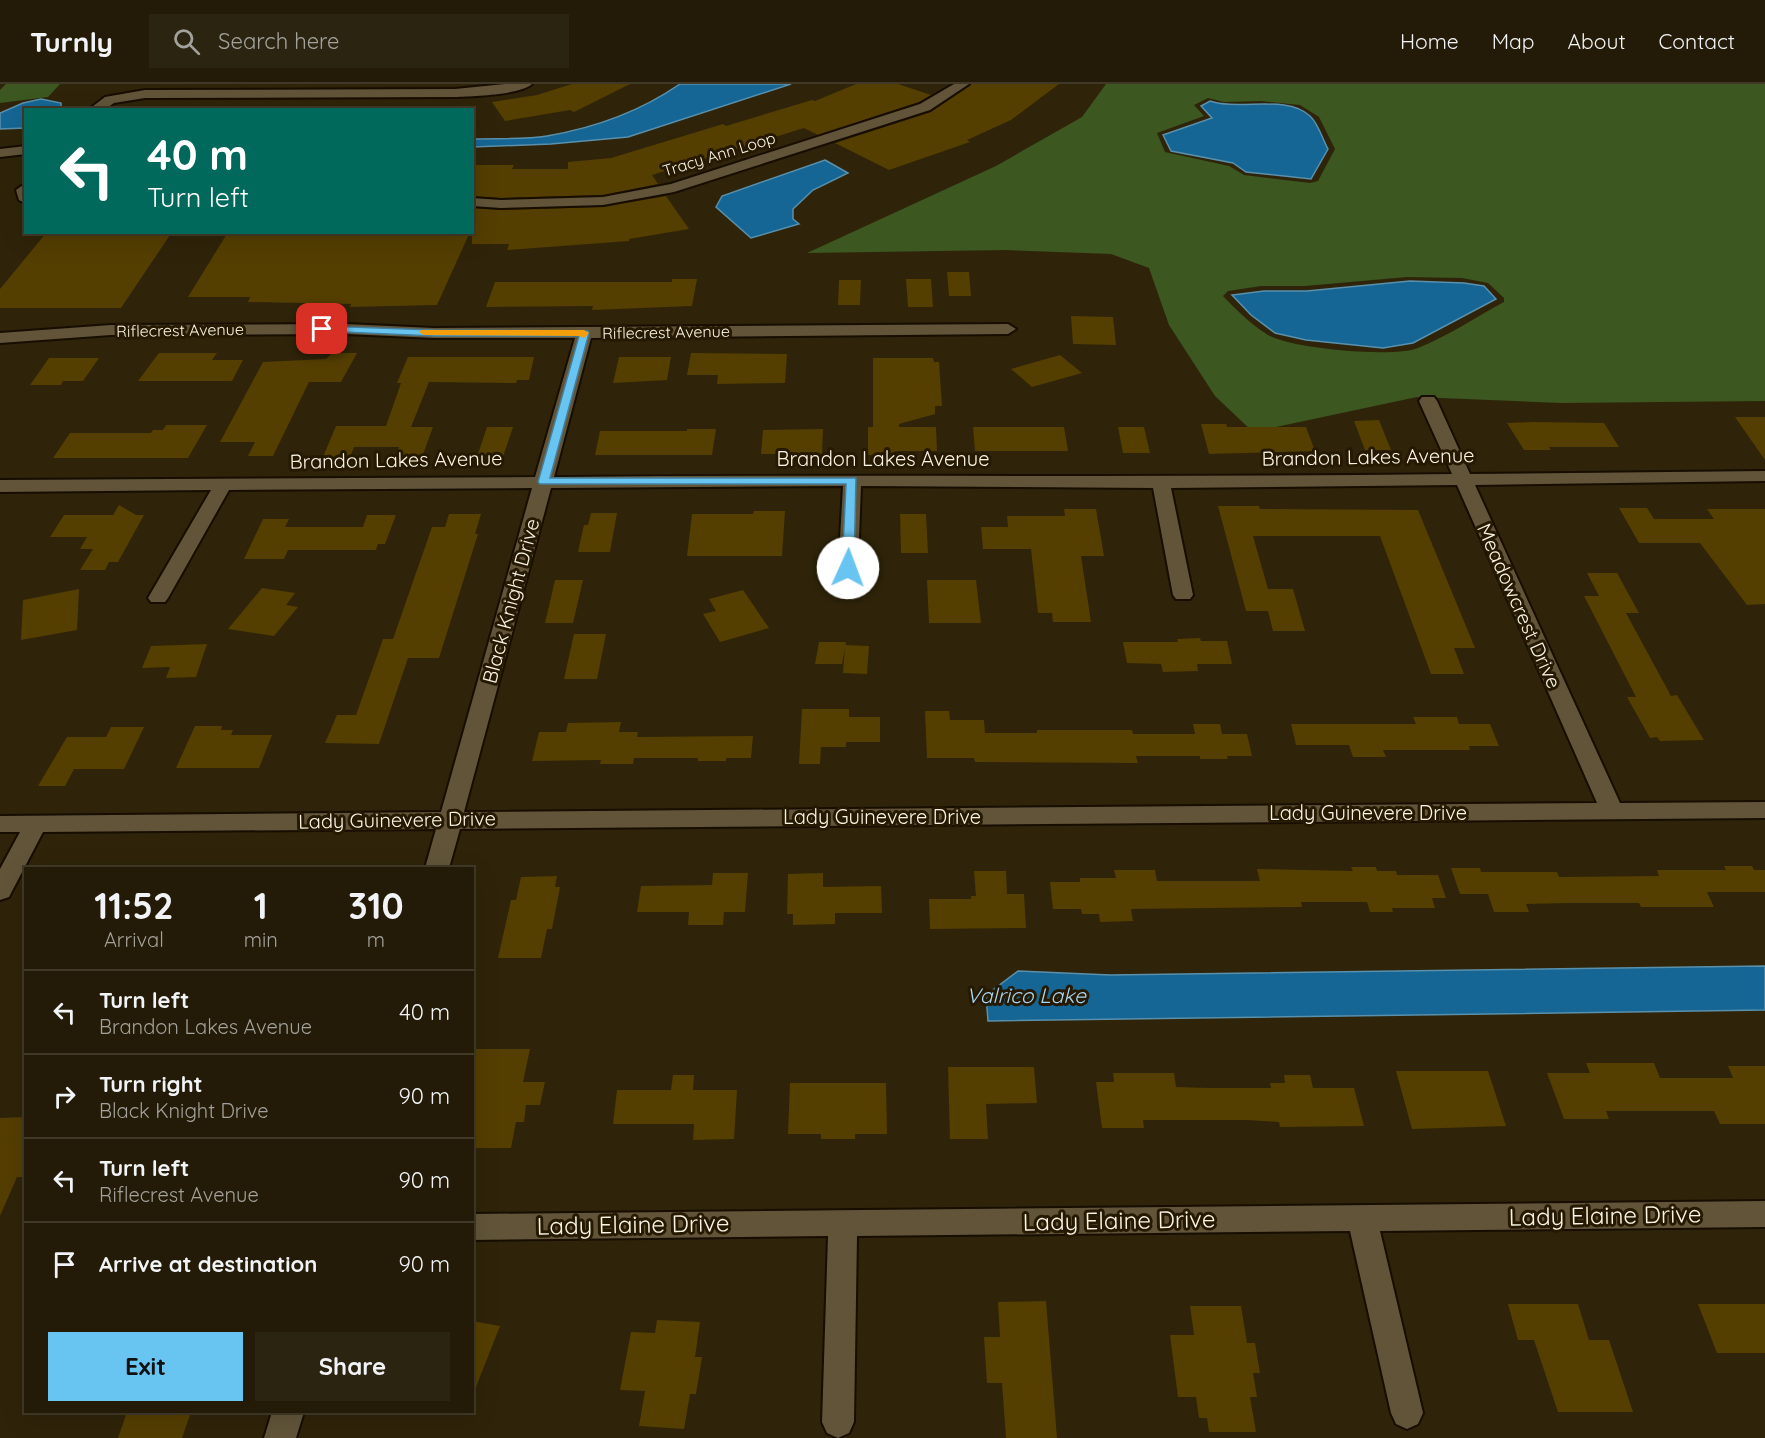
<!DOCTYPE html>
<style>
:root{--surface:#231b07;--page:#2b2411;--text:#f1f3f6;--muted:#a3a19b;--line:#403928;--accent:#68c4f0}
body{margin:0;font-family:Quicksand,sans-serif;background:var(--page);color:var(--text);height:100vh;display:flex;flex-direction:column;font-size:22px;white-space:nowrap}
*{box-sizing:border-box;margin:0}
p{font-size:20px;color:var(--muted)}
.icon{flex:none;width:33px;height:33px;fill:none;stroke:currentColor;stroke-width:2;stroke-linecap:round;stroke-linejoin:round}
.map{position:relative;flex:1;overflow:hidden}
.details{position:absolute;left:24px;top:783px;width:450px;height:546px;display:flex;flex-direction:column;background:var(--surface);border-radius:0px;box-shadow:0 6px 24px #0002,0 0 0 2px var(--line)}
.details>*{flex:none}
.banner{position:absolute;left:24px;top:24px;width:450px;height:126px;border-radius:0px;box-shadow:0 6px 24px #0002,0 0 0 2px var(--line);background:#00695c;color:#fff;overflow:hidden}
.pin{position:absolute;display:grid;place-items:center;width:51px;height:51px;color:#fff;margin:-26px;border-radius:12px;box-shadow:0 3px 9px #0006}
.me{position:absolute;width:66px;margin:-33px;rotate:2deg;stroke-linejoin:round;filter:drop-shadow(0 0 4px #0008)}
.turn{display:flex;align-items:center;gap:21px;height:126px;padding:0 24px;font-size:27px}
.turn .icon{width:78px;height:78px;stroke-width:2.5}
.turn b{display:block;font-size:42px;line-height:51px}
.eta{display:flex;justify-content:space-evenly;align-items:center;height:102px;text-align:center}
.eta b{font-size:36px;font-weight:700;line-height:42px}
.action{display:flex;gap:12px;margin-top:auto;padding:12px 24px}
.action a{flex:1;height:69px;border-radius:0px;background:var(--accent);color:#111;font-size:24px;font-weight:700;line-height:69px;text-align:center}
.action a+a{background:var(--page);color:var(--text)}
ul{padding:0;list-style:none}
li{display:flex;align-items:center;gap:18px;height:84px;padding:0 24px;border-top:2px solid var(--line)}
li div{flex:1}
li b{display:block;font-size:22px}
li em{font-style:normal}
header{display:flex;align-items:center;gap:36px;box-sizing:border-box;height:84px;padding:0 30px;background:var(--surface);border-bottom:2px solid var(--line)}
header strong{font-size:28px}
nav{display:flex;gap:33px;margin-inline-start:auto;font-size:21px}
.search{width:420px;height:54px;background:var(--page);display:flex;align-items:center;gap:15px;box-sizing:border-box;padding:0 21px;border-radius:0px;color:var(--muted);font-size:22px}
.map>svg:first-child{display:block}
.green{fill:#3c5720;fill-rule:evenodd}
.water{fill:#156694;stroke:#5a90ac;stroke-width:1.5}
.building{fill:#543e00}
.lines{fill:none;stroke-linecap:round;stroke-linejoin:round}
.street-casing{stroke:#170d00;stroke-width:4}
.street{fill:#615439;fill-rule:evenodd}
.route{fill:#68c4f0;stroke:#447f9c;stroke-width:1.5}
.slow{fill:#f59e0b}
.labels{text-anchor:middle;stroke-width:6;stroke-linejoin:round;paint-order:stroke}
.far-street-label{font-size:16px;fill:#faf3e3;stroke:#251a01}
.street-label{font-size:20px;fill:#faf3e3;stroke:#251a01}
.water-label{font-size:21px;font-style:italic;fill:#a9d4f4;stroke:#251a01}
.near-street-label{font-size:24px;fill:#faf3e3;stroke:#251a01}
</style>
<header>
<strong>Turnly</strong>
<div class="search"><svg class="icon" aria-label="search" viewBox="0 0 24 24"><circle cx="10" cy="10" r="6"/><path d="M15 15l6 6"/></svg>Search here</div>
<nav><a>Home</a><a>Map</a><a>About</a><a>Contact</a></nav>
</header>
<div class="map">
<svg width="1765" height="1354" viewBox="0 0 1765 1354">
<rect width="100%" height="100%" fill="#2f2409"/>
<g class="green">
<path d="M6 0H60L48 13 0 19V6Z"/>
<path d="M1106 0H1765V317L1561 319 1417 313 1253 348 1215 312 1169 241 1149 184 1111 170 1006 166 807 169 996 82 1082 33ZM1208 14 1224 18 1261 17 1300 21 1319 33 1335 65 1318 97 1310 99 1244 91 1229 82 1165 68 1157 49 1204 32 1194 21ZM1407 193 1462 194 1488 199 1504 214V218C1476 233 1448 252 1418 264 1393 274 1292 265 1268 251 1252 241 1236 226 1223 212L1228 207 1261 202H1305Z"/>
</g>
<g class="water">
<path d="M680 0H791L628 53 551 60 473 63V55C497 54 523 56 547 52 594 44 641 27 680 0Z"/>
<path d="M41 15 61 19V25L26 26 25 44 0 45V29L23 19Z"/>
<path d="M1210 17C1240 27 1286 10 1310 32 1318 39 1323 56 1328 65L1311 95 1246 88 1233 79 1171 67 1163 51 1212 34 1201 22Z"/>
<path d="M825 76 848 89 813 106 793 125V135L799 140 751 154 716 123 722 112Z"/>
<path d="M1410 197 1464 199 1484 202 1496 215 1413 259 1383 264 1306 256 1275 249 1251 231 1232 211 1264 207H1307Z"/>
<path d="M1765 882V926L988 937 986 911 1018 887 1110 891Z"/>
</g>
<g class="building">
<path d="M572 0H630L574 28 570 26 505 37 492 18 537 11Z"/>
<path d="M856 0H898L931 11 919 18 818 51 804 44 652 91 658 100 603 111 501 114 472 112V81H514L512 85H568V78L611 74 723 40 726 42 812 16 815 17Z"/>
<path d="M971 0H1059L1011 36 967 56 970 58 889 86 835 59 931 28Z"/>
<path d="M666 112 689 145 629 155V157L507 166 509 160H472V124L501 126 603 123Z"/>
<path d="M47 148H172L121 224H0V205Z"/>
<path d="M228 148H470L437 221 350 223 351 220 248 218 250 213H188Z"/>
<path d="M947 188H969L971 212H949Z"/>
<path d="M672 195H697L692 222 592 226 593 222 486 223 495 198H672Z"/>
<path d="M906 195H931L933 223H908Z"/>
<path d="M839 196H861L860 221H838Z"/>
<path d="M1071 232 1113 233 1116 261 1073 260Z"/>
<path d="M159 269H217L212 276H243L232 297H138Z"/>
<path d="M332 269H357L341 298H309L273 372H248L255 358H220L263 278 326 275Z"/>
<path d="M691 269 787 270 785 299 717 300 718 291H687Z"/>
<path d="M1060 271 1082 289 1032 303 1011 285Z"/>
<path d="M408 273H534L529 296H517L516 299 429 298 411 343H433L422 373H395L399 363H354L350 373H323L336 342H386L401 299H397Z"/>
<path d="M619 273H671L667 296 613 299Z"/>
<path d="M49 274H99L83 297H63L61 301H30Z"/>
<path d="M873 274H933L934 278H939L942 322H935V330L899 340V343H936L937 367H895V371H868V343H873Z"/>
<path d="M1735 333H1765V376Z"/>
<path d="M1379 336 1391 366H1365L1354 337Z"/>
<path d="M1534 338 1604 339 1619 363H1549L1551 366H1524L1507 339Z"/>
<path d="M1201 340H1226L1227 343H1306L1315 367 1209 370Z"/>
<path d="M166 341H207L188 374H53L70 349H151L153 346H163Z"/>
<path d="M487 343H513L503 373H477Z"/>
<path d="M973 343H1064L1068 367H975Z"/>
<path d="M1118 343H1144L1150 369H1123Z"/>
<path d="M687 345H716L712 371H595L600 347H687Z"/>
<path d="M823 345 822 370H761L763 346Z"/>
<path d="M119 421 136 431H144L118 478H109L105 486H80L93 465H80L87 453H50L64 431H113Z"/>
<path d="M1218 422H1259L1260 425 1418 426 1475 564H1454L1464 590H1431L1380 452H1253L1268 505H1293L1305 547H1273L1268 527H1246Z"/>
<path d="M1619 424H1647L1654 435H1714L1707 425H1765V520L1747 521 1700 459H1639Z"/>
<path d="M1064 425H1096L1104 472H1081L1091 538H1053L1052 529H1038L1031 465H983L981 443H1008L1007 432H1065Z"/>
<path d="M754 427H785L782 472H687L692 430H753Z"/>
<path d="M591 429H617L610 468H578L584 441H588Z"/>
<path d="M449 430H481L475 450H478L439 574H408L379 660 325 659 337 631H356L383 555H393L432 443H445Z"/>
<path d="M900 430H926L928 469H901Z"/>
<path d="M367 431H396L385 460H378L376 466H288L284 475H244L263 435H289L285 443H363Z"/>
<path d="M1587 489H1617L1639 529H1626L1671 612 1677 611 1704 656 1660 657 1657 653 1650 654 1627 613H1636L1584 512H1599Z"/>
<path d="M555 496H583L573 539H545Z"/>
<path d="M927 496H976L981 539H929Z"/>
<path d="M262 504 295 509 286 521 298 523 274 552 228 545Z"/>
<path d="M79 505 77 546 21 556 23 516Z"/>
<path d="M743 506 769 544 720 558 703 530 716 527 709 515Z"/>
<path d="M574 550H606L597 595H564Z"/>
<path d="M1200 554 1201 557H1227L1232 580H1197L1198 587 1163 588 1161 580 1127 579 1123 558H1178L1177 555Z"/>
<path d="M819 558H846L842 580H815Z"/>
<path d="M207 560 196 593 166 594 170 583 142 584 151 562Z"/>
<path d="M845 561 869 562 867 590 843 589Z"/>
<path d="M802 625H849V633H880V658H846V663H821L820 680H799Z"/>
<path d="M925 627H949L950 636H984L985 649H1037V646H1132L1133 650H1195L1193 640H1220L1222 650H1247L1252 672H1227L1228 675H1200V672H1136L1138 679 975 678 974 674H927Z"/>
<path d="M1413 633H1457L1459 640H1490L1499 662H1469L1470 666H1383L1386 673H1353L1349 661H1296L1291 640H1416Z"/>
<path d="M621 638 619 648H638L637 653 753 652 751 674H726V677H698V674H634L633 680H600L601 676 532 677 539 648H566L568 639Z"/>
<path d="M195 642H222L221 646H233L231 651H272L259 684H176Z"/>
<path d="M111 643H144L124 685H74L65 702H38L67 653H106Z"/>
<path d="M1724 782H1752L1754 786H1765V808H1707L1714 823H1641L1639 819H1569L1526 820 1529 828H1494L1488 810H1460L1451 784H1480L1481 788H1557L1559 793 1659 792 1657 786H1726Z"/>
<path d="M1351 783H1376L1377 787H1396L1397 791H1438L1446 814H1432L1435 824H1392L1393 828H1370L1367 818H1301L1302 823 1131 825 1133 837 1100 838 1099 830H1082L1081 825H1053L1050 798H1080V794H1116L1114 786H1155L1157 797H1260L1257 785 1353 787Z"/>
<path d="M974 787H1006L1007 810H1024L1026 844 930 845 929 815H971V812H976Z"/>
<path d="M713 789H748L745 828H724L723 841H688L689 828H637L641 802 712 801Z"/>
<path d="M823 789V803L881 802 882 829H835V840L793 841V830H787L788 790Z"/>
<path d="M557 792 555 803H560L552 845H547L541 874H498L511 816H516L521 793Z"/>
<path d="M472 965H530L523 998H545L540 1021H526L524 1038H516L511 1064H472Z"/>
<path d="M1586 979H1654L1660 994H1733L1728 982H1765V1040H1720L1714 1027H1606L1609 1035H1564L1547 989H1590Z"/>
<path d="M948 983H1034L1037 1019 986 1020 988 1055H950Z"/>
<path d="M1396 987H1488L1506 1042 1412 1045Z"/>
<path d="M1113 989H1174L1176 1003 1209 1004H1271L1270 999H1285L1284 991H1310L1313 1004H1354L1364 1042 1280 1043 1279 1038 1247 1036H1143L1144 1044H1102L1096 998H1114Z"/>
<path d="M673 991H694L693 1006H737L734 1055 693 1056 694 1040H613L617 1006H671Z"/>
<path d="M790 999H886L887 1050H855V1055H821V1050H788Z"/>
<path d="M26 1033V1093H17L0 1132V1034Z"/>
<path d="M1046 1217 1057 1354H1006L1002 1299H987L984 1253H1000L998 1218Z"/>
<path d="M1508 1220H1578L1589 1256H1609L1633 1328H1558L1534 1256H1518Z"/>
<path d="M1698 1220H1765V1269H1717Z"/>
<path d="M1190 1222H1241L1247 1259H1255L1260 1289H1253L1257 1313H1250L1256 1348H1209L1207 1334H1199L1196 1313H1178L1170 1251H1194Z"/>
<path d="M657 1236 700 1238 695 1273H702L696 1310H690L684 1345 639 1342 645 1307 620 1306 631 1248 655 1249Z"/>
<path d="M472 1237 500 1242 474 1308H472Z"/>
<path d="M127 1328H191L182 1354H118Z"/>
</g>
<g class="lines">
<g class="street-casing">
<g id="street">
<path d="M505 0H532C520 11 473 12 455 13L145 14 114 19 104 26H88L105 13 145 6 455 5Z"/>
<path d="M954 0H969L930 26 674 108 603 121 501 124 472 122V114L501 116 603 113 671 100 920 20Z"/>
<path d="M26 62V70L0 73V65Z"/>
<path d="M26 99V120L19 116 16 106Z"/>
<path d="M346 240 434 244 1008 240 1016 245 1008 250 591 254 554 393C853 390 1152 394 1452 390L1419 317 1422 313H1434L1437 317 1470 390 1765 387V397L1475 401 1620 719 1765 718V734L460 745 449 784H425L436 745 43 748 9 813 0 816V785L20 748H0V732L441 728 532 404 229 406 168 514 165 518H151L148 514 211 406 0 408V396L535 393 575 254H434L346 250 111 251 0 259V249L111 241ZM1457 401 1597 719 464 728 551 404 843 402 837 506 840 510H854L857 506 861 402 1153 404 1173 511 1176 515H1190L1193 511 1171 404Z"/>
<path d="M1765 1117V1143L1380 1147 1423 1329 1418 1340 1407 1345 1396 1340 1391 1329 1350 1147 857 1152 854 1338 849 1349 838 1354 827 1349 822 1338 828 1152 472 1156V1130Z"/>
<path d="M272 1328H304L296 1354H264Z"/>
</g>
</g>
<use href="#street" class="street"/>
</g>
<path class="route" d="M322 242 434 246 588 247 589 249 550 394H856L854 484 848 488 842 484 846 400H540L538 398 579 252H434L319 247 318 245Z"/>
<path class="slow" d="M421 246H584L589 249 584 254 579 252 424 251 419 248Z"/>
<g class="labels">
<g class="far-street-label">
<text transform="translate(719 70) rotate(-17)" y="6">Tracy Ann Loop</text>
<text transform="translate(180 246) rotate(-1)" y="6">Riflecrest Avenue</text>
<text transform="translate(666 248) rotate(-1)" y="6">Riflecrest Avenue</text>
</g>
<g class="street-label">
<text transform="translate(1368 373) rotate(-1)" y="7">Brandon Lakes Avenue</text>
<text x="883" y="382">Brandon Lakes Avenue</text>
<text transform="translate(396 376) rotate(-1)" y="7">Brandon Lakes Avenue</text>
<text transform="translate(511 517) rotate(-75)" y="7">Black Knight Drive</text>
<text transform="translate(1519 522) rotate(66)" y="7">Meadowcrest Drive</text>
<text x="1368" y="736">Lady Guinevere Drive</text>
<text x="882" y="740">Lady Guinevere Drive</text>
<text transform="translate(397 736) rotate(-1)" y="7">Lady Guinevere Drive</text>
</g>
<g class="water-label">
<text x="1026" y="919">Valrico Lake</text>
</g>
<g class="near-street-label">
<text transform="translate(1605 1132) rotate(-1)" y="8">Lady Elaine Drive</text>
<text transform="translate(1119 1137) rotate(-1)" y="8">Lady Elaine Drive</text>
<text transform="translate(633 1141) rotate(-1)" y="8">Lady Elaine Drive</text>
</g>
</g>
</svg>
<div class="pin" style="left:322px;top:245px;background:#d93025"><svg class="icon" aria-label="arrive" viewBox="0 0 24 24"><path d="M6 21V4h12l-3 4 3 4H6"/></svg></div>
<svg class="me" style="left:848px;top:484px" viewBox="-20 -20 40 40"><circle r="19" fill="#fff"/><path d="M0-13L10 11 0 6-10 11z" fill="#68c4f0"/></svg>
<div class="banner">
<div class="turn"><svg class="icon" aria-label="left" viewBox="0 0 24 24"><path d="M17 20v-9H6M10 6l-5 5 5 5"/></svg><div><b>40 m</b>Turn left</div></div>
</div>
<section class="details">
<div class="eta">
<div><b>11:52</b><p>Arrival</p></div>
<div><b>1</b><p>min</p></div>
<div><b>310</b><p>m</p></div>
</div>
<ul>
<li><svg class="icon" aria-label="left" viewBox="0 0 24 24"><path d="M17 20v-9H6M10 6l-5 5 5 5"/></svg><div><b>Turn left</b><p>Brandon Lakes Avenue</p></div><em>40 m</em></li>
<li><svg class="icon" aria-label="right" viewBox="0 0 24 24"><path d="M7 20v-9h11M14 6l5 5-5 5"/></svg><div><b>Turn right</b><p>Black Knight Drive</p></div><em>90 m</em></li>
<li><svg class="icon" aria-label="left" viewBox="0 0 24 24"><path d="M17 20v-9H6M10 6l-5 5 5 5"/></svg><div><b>Turn left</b><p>Riflecrest Avenue</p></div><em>90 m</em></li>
<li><svg class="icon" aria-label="arrive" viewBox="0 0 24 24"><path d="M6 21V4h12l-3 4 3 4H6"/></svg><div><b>Arrive at destination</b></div><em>90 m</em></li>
</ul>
<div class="action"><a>Exit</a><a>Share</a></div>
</section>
</div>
